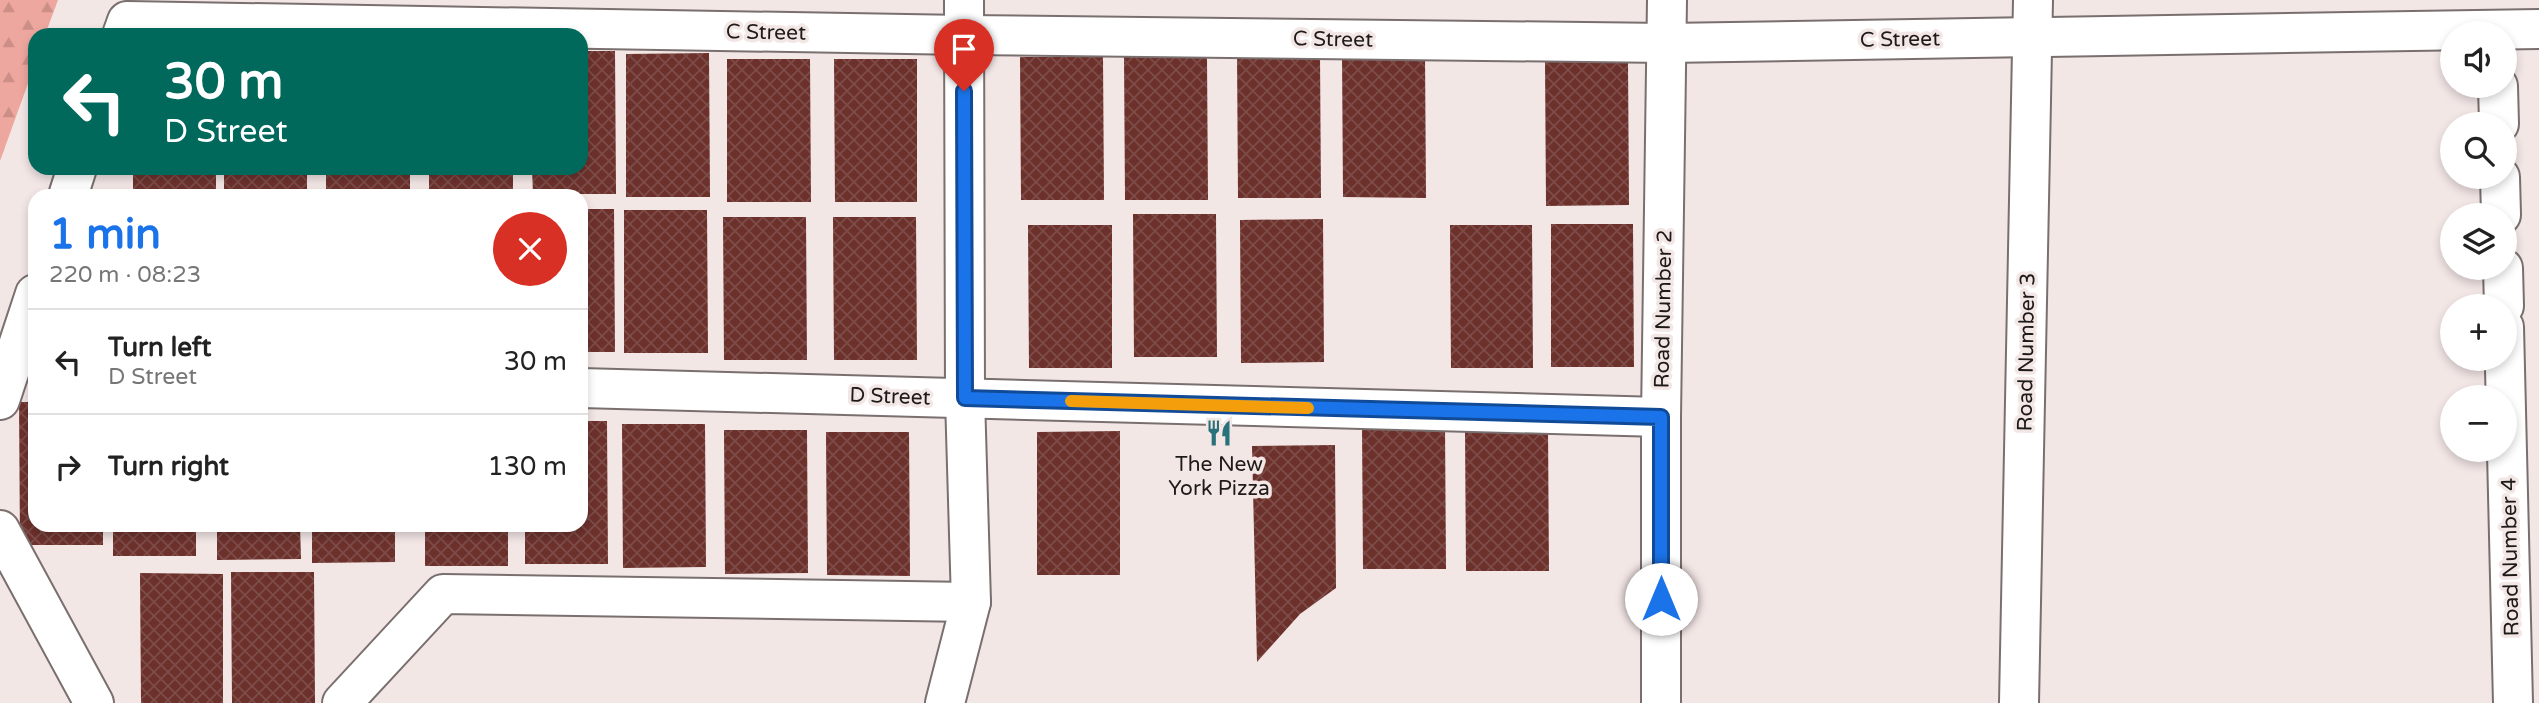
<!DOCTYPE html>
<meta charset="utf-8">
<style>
:root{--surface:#fff;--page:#f6f6f6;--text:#222;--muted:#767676;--line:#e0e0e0;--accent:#1a73e8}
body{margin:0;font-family:"Varela Round",sans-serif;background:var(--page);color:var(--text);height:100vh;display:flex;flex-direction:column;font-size:26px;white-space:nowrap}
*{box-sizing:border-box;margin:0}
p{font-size:23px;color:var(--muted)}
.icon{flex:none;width:38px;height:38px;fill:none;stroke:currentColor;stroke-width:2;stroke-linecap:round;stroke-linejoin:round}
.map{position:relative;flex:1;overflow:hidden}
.details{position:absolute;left:28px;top:189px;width:560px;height:343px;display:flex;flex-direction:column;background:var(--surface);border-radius:21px;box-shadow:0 4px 10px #0003}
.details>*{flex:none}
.hud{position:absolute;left:28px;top:28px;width:560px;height:147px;border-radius:21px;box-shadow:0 4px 10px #0003;background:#00695c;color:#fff;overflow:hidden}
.buttons{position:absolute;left:2440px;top:21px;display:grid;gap:14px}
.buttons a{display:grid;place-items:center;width:77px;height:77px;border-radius:50%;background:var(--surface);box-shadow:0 4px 10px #0003;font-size:35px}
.pin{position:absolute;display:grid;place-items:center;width:60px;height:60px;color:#fff;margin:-72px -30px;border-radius:50% 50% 50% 0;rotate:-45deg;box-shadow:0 0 7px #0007}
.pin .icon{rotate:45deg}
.me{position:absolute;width:77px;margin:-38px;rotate:0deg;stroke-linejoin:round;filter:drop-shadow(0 0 5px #0008)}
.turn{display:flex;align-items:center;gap:24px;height:147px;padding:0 21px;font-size:32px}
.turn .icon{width:91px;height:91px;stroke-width:2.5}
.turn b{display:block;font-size:49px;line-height:60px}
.round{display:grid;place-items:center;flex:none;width:74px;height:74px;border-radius:37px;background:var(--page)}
.overview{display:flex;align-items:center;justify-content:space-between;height:119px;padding:0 21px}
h1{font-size:42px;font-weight:700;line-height:52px;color:var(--accent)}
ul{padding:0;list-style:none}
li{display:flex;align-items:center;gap:21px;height:105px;padding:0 21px;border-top:2px solid var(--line)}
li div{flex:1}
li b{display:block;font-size:26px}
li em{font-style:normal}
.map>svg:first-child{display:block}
.forest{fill:url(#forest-firs)}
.building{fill:url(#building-cross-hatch)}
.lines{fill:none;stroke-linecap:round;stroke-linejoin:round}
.minor-casing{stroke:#796f6e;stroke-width:42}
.minor{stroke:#fff;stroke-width:38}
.route-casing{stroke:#114b97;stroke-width:18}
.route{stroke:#1a73e8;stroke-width:12}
.slow{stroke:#f59e0b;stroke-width:12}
.labels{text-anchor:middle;stroke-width:7;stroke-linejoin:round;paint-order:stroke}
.street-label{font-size:21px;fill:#1e1a19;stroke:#f3e7e6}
.poi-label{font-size:21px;fill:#1e1a19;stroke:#f3e7e6}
</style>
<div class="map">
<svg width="2539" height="703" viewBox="0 0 2539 703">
<defs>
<pattern id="forest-firs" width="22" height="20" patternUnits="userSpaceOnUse" patternTransform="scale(1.75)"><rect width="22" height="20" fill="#eea79e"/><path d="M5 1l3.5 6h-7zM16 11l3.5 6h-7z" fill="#cc8f88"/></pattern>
<pattern id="building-cross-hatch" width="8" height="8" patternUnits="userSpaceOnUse" patternTransform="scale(1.75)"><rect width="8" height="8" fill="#6d312c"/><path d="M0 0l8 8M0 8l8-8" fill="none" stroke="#7d4c48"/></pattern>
</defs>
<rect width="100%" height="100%" fill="#f3e7e6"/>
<path class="forest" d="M0 0H58L45 35H35V64L0 161Z"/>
<g class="building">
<path d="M581 51H615L616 194H533L532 168H581Z"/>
<path d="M709 53 710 197H626V54Z"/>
<path d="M1342 54 1425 55 1426 198 1343 197Z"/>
<path d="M1237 55H1320L1321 198H1238Z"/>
<path d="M1020 57H1103L1104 200H1021Z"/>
<path d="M1124 57H1207L1208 200H1125Z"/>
<path d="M727 59H810L811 202H727Z"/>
<path d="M834 59H917V202H835Z"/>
<path d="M1545 62H1628L1629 205 1546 206Z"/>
<rect x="133" y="168" width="83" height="28"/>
<rect x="224" y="168" width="83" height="28"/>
<path d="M326 168H410V194L326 195Z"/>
<rect x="429" y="168" width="84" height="28"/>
<path d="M581 209H614L615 352H581Z"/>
<path d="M624 210H707L708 353H624Z"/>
<path d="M1133 214H1216L1217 357H1134Z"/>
<path d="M723 217H806L807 360H724Z"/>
<path d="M833 217H916L917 360H834Z"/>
<path d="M1323 219 1324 362 1241 363 1240 220Z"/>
<path d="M1551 224H1633L1634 367H1551Z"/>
<path d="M1028 225H1112V368H1029Z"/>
<path d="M1450 225H1532L1533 368H1451Z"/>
<path d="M19 402H35V525H103V545H20Z"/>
<path d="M581 421H607L608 564H525V525H581Z"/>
<path d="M622 424H705L706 567 623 568Z"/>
<path d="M1362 426H1445L1446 569H1363Z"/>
<path d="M1465 428H1548L1549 571H1466Z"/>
<path d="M724 430H807L808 573 725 574Z"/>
<path d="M1120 431V575H1037V432Z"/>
<path d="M826 432H909L910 576 827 575Z"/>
<path d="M1335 445 1336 588 1300 614 1257 662 1252 446Z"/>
<rect x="113" y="525" width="83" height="31"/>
<path d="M217 525H300L301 559 217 560Z"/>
<path d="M312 525H395V562L312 563Z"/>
<rect x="425" y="525" width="83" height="41"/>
<path d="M231 572H314L315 703H232Z"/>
<path d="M140 573 223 574V703H141Z"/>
</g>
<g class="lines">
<g class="minor-casing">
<g id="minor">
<path d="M122 35 127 21 964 35 1667 43 2539 29"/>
<path d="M2498 86 2499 124"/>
<path d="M2500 177 2501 215"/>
<path d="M68 196 77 168"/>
<path d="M2503 268 2504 306"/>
<path d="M2504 327 2513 703"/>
<path d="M581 388 1661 417"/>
<path d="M0 400 35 294"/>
<path d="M0 530 94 703"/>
<path d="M342 703 443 594 971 602"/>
<path d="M945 703 971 602 965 398 964 0"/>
<path d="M1661 703V417L1667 0"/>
<path d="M2019 703 2033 0"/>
</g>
</g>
<use href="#minor" class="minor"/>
</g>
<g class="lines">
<g class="route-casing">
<path id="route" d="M964 91 965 398 1661 417V599"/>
</g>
<use href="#route" class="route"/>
<path class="slow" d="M1071 401 1308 408"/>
</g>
<defs>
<g id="restaurant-bare" transform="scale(2.1)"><path d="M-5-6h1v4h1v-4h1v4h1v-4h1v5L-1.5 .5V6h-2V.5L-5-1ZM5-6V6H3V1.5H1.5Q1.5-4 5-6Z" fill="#29727b" stroke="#f3e7e6" stroke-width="2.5" paint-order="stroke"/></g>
</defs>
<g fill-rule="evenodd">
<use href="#restaurant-bare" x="1219" y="433"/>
</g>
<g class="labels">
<g class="street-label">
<text transform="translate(766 32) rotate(1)" y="7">C Street</text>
<text transform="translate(1333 39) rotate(1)" y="7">C Street</text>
<text transform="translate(1900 39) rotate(-1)" y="7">C Street</text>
<text transform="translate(1663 309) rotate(-89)" y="7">Road Number 2</text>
<text transform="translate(2026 352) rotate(-89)" y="7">Road Number 3</text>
<text transform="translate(890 396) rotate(2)" y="7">D Street</text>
<text transform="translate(2510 557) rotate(-91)" y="7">Road Number 4</text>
</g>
<g class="poi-label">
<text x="1219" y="471">The New<tspan x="1219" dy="24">York Pizza</tspan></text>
</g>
</g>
</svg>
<div class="buttons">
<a><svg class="icon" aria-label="sound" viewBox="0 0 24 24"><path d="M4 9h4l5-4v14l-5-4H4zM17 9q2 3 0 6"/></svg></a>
<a><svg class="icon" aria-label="search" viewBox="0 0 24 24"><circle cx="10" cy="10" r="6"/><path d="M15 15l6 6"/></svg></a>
<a><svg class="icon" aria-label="layers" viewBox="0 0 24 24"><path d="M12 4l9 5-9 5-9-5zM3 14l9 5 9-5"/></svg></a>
<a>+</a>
<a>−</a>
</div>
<div class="pin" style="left:964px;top:91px;background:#d93025"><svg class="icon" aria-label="arrive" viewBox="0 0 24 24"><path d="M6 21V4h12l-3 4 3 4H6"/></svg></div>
<svg class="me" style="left:1661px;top:599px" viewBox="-20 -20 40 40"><circle r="19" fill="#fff"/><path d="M0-13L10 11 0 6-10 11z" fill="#1a73e8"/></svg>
<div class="hud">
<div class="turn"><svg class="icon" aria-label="left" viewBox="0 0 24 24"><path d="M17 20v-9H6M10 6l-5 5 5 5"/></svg><div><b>30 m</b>D Street</div></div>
</div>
<section class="details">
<div class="overview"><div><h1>1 min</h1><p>220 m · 08:23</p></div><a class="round" style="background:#d93025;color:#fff"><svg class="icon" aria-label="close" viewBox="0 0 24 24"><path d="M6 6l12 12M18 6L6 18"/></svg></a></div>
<ul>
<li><svg class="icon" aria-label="left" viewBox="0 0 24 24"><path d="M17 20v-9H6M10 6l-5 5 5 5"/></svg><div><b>Turn left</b><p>D Street</p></div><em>30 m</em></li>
<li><svg class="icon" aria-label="right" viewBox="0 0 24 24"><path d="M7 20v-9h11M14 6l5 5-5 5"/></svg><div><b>Turn right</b></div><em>130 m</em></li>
</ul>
</section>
</div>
